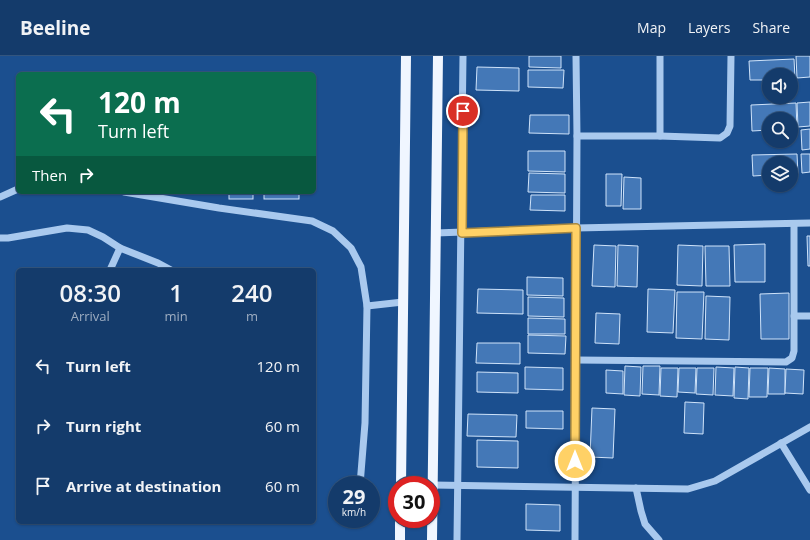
<!DOCTYPE html>
<style>
:root{--surface:#143b6b;--page:#214673;--text:#f1f3f6;--muted:#9dadc1;--line:#33557e}
body{margin:0;font-family:"Open Sans",sans-serif;background:var(--page);color:var(--text);height:100vh;display:flex;flex-direction:column;font-size:15px;white-space:nowrap}
*{box-sizing:border-box;margin:0}
p{font-size:13px;color:var(--muted)}
.icon{flex:none;width:22px;height:22px;fill:none;stroke:currentColor;stroke-width:2;stroke-linecap:round;stroke-linejoin:round}
.map{position:relative;flex:1;overflow:hidden}
.drawer{position:absolute;left:16px;top:212px;width:300px;height:256px;display:flex;flex-direction:column;background:var(--surface);border-radius:6px;box-shadow:0 1px 3px #0004,0 0 0 1px var(--line)}
.drawer>*{flex:none}
.guide{position:absolute;left:16px;top:16px;width:300px;height:122px;border-radius:6px;box-shadow:0 1px 3px #0004,0 0 0 1px var(--line);background:#0b6e4f;color:#fff;overflow:hidden}
.buttons{position:absolute;left:762px;top:12px;display:grid;gap:8px}
.buttons a{display:grid;place-items:center;width:36px;height:36px;border-radius:50%;background:var(--surface);box-shadow:0 1px 3px #0004,0 0 0 1px var(--line);font-size:20px}
.speed{position:absolute;left:328px;top:420px;display:flex;gap:8px;font-size:20px;font-weight:700;text-align:center}
.speed>*{display:grid;place-content:center;width:52px;height:52px;border-radius:50%;background:var(--surface);box-shadow:0 1px 3px #0004,0 0 0 1px var(--line);line-height:1}
.speed small{font-size:10px;font-weight:400}
.speed .limit{border:6px solid #d22;background:#fff;color:#111}
.pin{position:absolute;display:grid;place-items:center;width:34px;height:34px;color:#fff;margin:-17px;border:2px solid #fff;border-radius:50%;box-shadow:0 1px 4px #0007}
.me{position:absolute;width:44px;margin:-22px;rotate:0deg;stroke-linejoin:round;filter:drop-shadow(0 0 3px #0008)}
.turn{display:flex;align-items:center;gap:14px;height:84px;padding:0 16px;font-size:18px}
.turn .icon{width:52px;height:52px;stroke-width:2.5}
.turn b{display:block;font-size:28px;line-height:34px}
.then{display:flex;align-items:center;height:38px;padding:0 16px;background:#0003;gap:8px;font-size:15px}
.eta{display:flex;justify-content:space-evenly;align-items:center;height:68px;text-align:center}
.eta b{font-size:24px;font-weight:600;line-height:28px}
ul{padding:0;list-style:none}
li{display:flex;align-items:center;gap:12px;height:60px;padding:0 16px}
li div{flex:1}
li b{display:block;font-size:15px}
li em{font-style:normal}
header{display:flex;align-items:center;gap:24px;box-sizing:border-box;height:56px;padding:0 20px;background:var(--surface);border-bottom:1px solid var(--line)}
header strong{font-size:19px}
nav{display:flex;gap:22px;margin-inline-start:auto;font-size:14px}
.map>svg:first-child{display:block}
.building{fill:#4478b7;stroke:#cfe3fa}
.lines{fill:none;stroke-linecap:round;stroke-linejoin:round}
.minor{stroke:#a9c9ee;stroke-width:7}
.major{stroke:#f0f6ff;stroke-width:10}
.route-casing{stroke:#a68842;stroke-width:10}
.route{stroke:#ffd166;stroke-width:7}
</style>
<header>
<strong>Beeline</strong>
<nav><a>Map</a><a>Layers</a><a>Share</a></nav>
</header>
<div class="map">
<svg width="810" height="484" viewBox="0 0 810 484">
<rect width="100%" height="100%" fill="#1b4f8f"/>
<g class="building">
<path d="M529 0H561V12L529 11Z"/>
<path d="M796 0H810V21L797 22Z"/>
<path d="M794 3 795 22 791 23V19H769V24H750L749 5Z"/>
<path d="M477 11 519 12V35L476 34Z"/>
<path d="M528 14H564L563 32 528 31Z"/>
<path d="M810 46V70L798 71 797 47Z"/>
<path d="M796 47 797 73H791V63H769V74L752 75 751 49Z"/>
<path d="M530 59H569V78L529 77Z"/>
<path d="M810 73V93L802 94 801 74Z"/>
<path d="M528 95H565V116L528 115Z"/>
<path d="M797 98 798 118H791V107H769V119L753 120 752 99Z"/>
<path d="M801 98H810V116L802 117Z"/>
<path d="M529 117 565 118V137L528 136Z"/>
<path d="M606 118H622L621 150H606Z"/>
<path d="M624 121 641 122V153H623Z"/>
<rect x="229" y="136" width="24" height="7"/>
<rect x="264" y="136" width="35" height="7"/>
<path d="M531 139H565V155L530 154Z"/>
<path d="M807 180H810V210H808Z"/>
<path d="M765 188V226H735L734 189Z"/>
<path d="M594 189 616 190 615 231 592 230Z"/>
<path d="M618 189 638 190 637 231 617 230Z"/>
<path d="M678 189 703 190 702 230 677 229Z"/>
<path d="M705 190H729L730 230H706Z"/>
<path d="M527 221 563 222V240L527 239Z"/>
<path d="M478 233 523 234V258L477 257Z"/>
<path d="M648 233 675 234 673 277 647 276Z"/>
<path d="M677 236H704L702 283 676 282Z"/>
<path d="M789 237V283H761L760 238Z"/>
<path d="M706 240 730 241 729 284 705 283Z"/>
<path d="M528 241 564 242V261L528 260Z"/>
<path d="M596 257 620 258 619 288 595 287Z"/>
<path d="M528 262 565 263V278H528Z"/>
<path d="M528 279 566 280 565 298 528 297Z"/>
<path d="M477 287H520V308L476 307Z"/>
<path d="M625 310 641 311 640 340 624 339Z"/>
<path d="M643 310H660L659 339 642 338Z"/>
<path d="M525 311 563 312V334L525 333Z"/>
<path d="M716 311 734 312 733 340 715 339Z"/>
<path d="M735 311 749 312 748 343 734 342Z"/>
<path d="M661 312H678L677 341 660 340Z"/>
<path d="M679 312H696L695 337 678 336Z"/>
<path d="M697 312H714L713 339 696 338Z"/>
<path d="M750 312H768L767 341H749Z"/>
<path d="M769 312 785 313V338H768Z"/>
<path d="M786 313 804 314 803 338 785 337Z"/>
<path d="M606 314 623 315V338L606 337Z"/>
<path d="M477 316 518 317V337L477 336Z"/>
<path d="M685 346 704 347 703 378 684 377Z"/>
<path d="M592 352 615 353 613 402 590 401Z"/>
<path d="M526 355H563V373L526 372Z"/>
<path d="M468 358 517 359 516 381 467 380Z"/>
<path d="M477 384 518 385V412L477 411Z"/>
<path d="M526 448 560 449V475L526 474Z"/>
</g>
<g class="lines">
<g class="minor">
<path d="M577 80H660L720 82 727 77 730 70 731 0"/>
<path d="M660 80V0"/>
<path d="M124 136 219 152 312 165 333 175 351 192 361 211 367 250 365 367 360 429"/>
<path d="M0 141 18 133"/>
<path d="M436 177 576 172 810 167"/>
<path d="M0 182H8L67 172 88 174 103 181 120 192 158 207 171 214"/>
<path d="M110 214 120 192"/>
<path d="M367 250 403 246"/>
<path d="M794 260H810"/>
<path d="M576 304 786 306 792 302 794 295V168"/>
<path d="M781 387 810 434"/>
<path d="M433 429 688 433 715 425 810 371"/>
<path d="M636 432 641 455 645 468 659 484"/>
<path d="M457 484 463 0"/>
<path d="M575 484 577 80 576 0"/>
</g>
<g class="major">
<path d="M401 429 406 0"/>
<path d="M400 484V463"/>
<path d="M432 484 438 0"/>
</g>
</g>
<g class="lines">
<g class="route-casing">
<path id="route" d="M463 55 462 177 576 172 575 405"/>
</g>
<use href="#route" class="route"/>
</g>
</svg>
<div class="buttons">
<a><svg class="icon" aria-label="sound" viewBox="0 0 24 24"><path d="M4 9h4l5-4v14l-5-4H4zM17 9q2 3 0 6"/></svg></a>
<a><svg class="icon" aria-label="search" viewBox="0 0 24 24"><circle cx="10" cy="10" r="6"/><path d="M15 15l6 6"/></svg></a>
<a><svg class="icon" aria-label="layers" viewBox="0 0 24 24"><path d="M12 4l9 5-9 5-9-5zM3 14l9 5 9-5"/></svg></a>
</div>
<div class="speed"><div>29<small>km/h</small></div><div class="limit">30</div></div>
<div class="pin" style="left:463px;top:55px;background:#d93025"><svg class="icon" aria-label="arrive" viewBox="0 0 24 24"><path d="M6 21V4h12l-3 4 3 4H6"/></svg></div>
<svg class="me" style="left:575px;top:405px" viewBox="-20 -20 40 40"><circle r="17" fill="#ffd166" stroke="#fff" stroke-width="3"/><path d="M0-11L8 9 0 5-8 9z" fill="#fff"/></svg>
<div class="guide">
<div class="turn"><svg class="icon" aria-label="left" viewBox="0 0 24 24"><path d="M17 20v-9H6M10 6l-5 5 5 5"/></svg><div><b>120 m</b>Turn left</div></div>
<div class="then">Then<svg class="icon" aria-label="right" viewBox="0 0 24 24"><path d="M7 20v-9h11M14 6l5 5-5 5"/></svg></div>
</div>
<section class="drawer">
<div class="eta">
<div><b>08:30</b><p>Arrival</p></div>
<div><b>1</b><p>min</p></div>
<div><b>240</b><p>m</p></div>
</div>
<ul>
<li><svg class="icon" aria-label="left" viewBox="0 0 24 24"><path d="M17 20v-9H6M10 6l-5 5 5 5"/></svg><div><b>Turn left</b></div><em>120 m</em></li>
<li><svg class="icon" aria-label="right" viewBox="0 0 24 24"><path d="M7 20v-9h11M14 6l5 5-5 5"/></svg><div><b>Turn right</b></div><em>60 m</em></li>
<li><svg class="icon" aria-label="arrive" viewBox="0 0 24 24"><path d="M6 21V4h12l-3 4 3 4H6"/></svg><div><b>Arrive at destination</b></div><em>60 m</em></li>
</ul>
</section>
</div>
